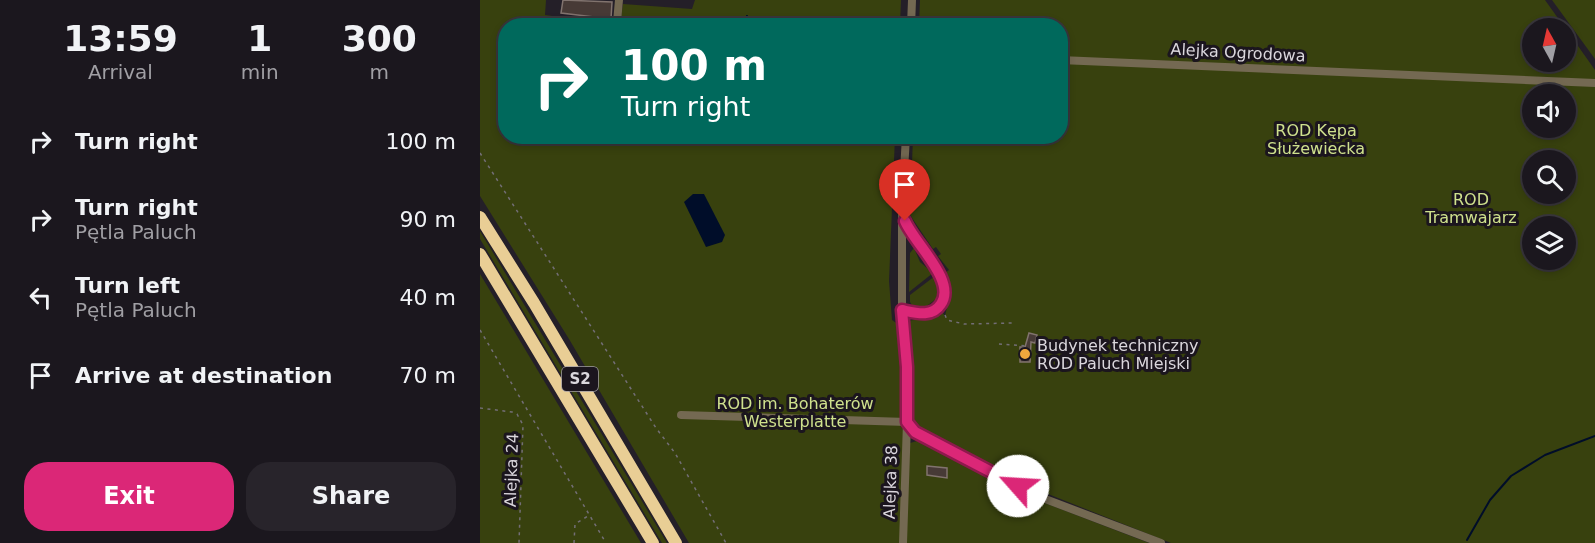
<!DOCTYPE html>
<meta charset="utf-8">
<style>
:root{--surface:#1b171e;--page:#28242b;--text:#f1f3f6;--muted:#a09fa4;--line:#39363c;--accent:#db2777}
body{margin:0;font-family:"DejaVu Sans",sans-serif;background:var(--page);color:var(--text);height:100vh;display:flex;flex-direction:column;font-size:22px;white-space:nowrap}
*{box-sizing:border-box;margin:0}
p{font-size:20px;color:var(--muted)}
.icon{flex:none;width:33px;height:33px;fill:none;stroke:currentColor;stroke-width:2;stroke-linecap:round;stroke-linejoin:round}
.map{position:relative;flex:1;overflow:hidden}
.panel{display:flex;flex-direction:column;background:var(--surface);width:480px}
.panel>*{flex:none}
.banner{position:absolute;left:18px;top:18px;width:570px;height:126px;border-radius:24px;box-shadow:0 3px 9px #0003,0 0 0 2px var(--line);background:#00695c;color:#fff;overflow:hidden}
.needle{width:39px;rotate:352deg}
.fabs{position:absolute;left:1042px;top:18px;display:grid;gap:12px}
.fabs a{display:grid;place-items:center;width:54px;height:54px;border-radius:50%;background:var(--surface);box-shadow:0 3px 9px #0003,0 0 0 2px var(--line);font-size:30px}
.pin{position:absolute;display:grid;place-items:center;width:51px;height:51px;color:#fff;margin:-62px -26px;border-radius:50% 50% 50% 0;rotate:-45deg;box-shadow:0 0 6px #0007}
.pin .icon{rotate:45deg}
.me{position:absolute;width:66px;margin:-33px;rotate:296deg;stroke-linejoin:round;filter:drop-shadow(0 0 4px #0008)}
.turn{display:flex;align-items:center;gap:21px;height:126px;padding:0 24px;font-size:27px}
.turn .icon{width:78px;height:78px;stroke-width:2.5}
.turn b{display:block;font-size:42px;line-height:51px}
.eta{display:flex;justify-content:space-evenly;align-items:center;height:102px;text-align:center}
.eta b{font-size:36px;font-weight:800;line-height:42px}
.primary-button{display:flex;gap:12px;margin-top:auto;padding:12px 24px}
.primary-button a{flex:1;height:69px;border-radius:24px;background:var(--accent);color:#fff;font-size:24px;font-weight:800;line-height:69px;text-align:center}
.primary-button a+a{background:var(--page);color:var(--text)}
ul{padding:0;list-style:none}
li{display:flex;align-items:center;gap:18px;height:78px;padding:0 24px}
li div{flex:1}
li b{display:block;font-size:22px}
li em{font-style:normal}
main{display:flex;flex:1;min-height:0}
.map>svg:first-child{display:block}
.green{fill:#38410e;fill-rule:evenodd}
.water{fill:#000d29}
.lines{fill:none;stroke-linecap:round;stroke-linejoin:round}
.stream{stroke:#000d29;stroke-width:2}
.building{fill:#473a36;stroke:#81736e;stroke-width:1.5}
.path{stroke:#736e76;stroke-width:1.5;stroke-dasharray:3 4.5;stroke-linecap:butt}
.minor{stroke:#746952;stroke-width:8}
.highway{stroke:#e9ce95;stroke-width:12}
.route-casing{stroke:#8e194d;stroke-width:15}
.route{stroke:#db2777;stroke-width:10}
.poi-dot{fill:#efa73d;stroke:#1b151e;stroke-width:2}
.labels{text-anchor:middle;stroke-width:6;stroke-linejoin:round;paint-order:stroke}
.shield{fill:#1b151e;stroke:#a19da4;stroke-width:1.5}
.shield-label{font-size:15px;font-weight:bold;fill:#dbd7dd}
.street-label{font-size:16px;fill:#dbd7dd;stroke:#1b151e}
.park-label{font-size:16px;fill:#cfe18d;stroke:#1b151e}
.poi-label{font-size:16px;fill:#dbd7dd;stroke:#1b151e;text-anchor:start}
</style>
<main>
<section class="panel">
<div class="eta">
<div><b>13:59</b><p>Arrival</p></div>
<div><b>1</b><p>min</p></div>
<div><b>300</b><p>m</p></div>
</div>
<ul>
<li><svg class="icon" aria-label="right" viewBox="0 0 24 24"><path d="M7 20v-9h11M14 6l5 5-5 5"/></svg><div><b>Turn right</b></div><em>100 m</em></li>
<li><svg class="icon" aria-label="right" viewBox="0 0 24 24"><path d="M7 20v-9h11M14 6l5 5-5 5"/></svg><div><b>Turn right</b><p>Pętla Paluch</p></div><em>90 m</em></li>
<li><svg class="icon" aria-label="left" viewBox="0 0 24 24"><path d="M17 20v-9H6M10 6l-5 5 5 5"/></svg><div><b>Turn left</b><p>Pętla Paluch</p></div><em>40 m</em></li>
<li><svg class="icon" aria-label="arrive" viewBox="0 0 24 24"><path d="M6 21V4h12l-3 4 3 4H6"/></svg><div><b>Arrive at destination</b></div><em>70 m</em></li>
</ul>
<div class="primary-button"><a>Exit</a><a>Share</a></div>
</section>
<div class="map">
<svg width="1115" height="543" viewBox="0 0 1115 543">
<rect width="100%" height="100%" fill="#241f28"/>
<g class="green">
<path d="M0 0H66L65 15 140 25 143 4 212 9 215 0H421L420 25 26 26V136L415 137 409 281 412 320C424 330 423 320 434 320 446 319 452 319 462 311L465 317C467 303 475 289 465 273L469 270 458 256 461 254 456 247 453 249 430 215 433 137 580 136V26L439 25 440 0H1065L1085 28H1053V62H1086V29L1115 70V543H691L543 484 437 427 433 421 430 443 437 441 536 492 669 543H209L89 339 0 196ZM1053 94H1086V128H1053ZM1053 160H1086V194H1053ZM1053 226H1086V260H1053Z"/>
<path d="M1072 0H1115V59Z"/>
<path d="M0 231 187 543H182L0 239Z"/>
<path d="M434 248 440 262 453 273 429 292 430 253Z"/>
<path d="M0 274 161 543H0Z"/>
<path d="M455 276 459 289 456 299 444 308 433 307 430 302V295Z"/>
</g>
<path class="water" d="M213 194H224L245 235 242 242 226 247 204 202Z"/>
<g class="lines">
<g class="stream">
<path d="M267 16 268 26"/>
<path d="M987 540 1010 500 1031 476 1065 455 1115 436"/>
</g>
</g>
<g class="building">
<path d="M83 0 132 2 131 19 81 13Z"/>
<path d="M549 333 557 335 555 343 551 342 550 362H540V347H545Z"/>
<path d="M447 466 467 468V478L447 475Z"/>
</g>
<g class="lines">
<g class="path">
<path d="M0 153 176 428 195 453 246 543"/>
<path d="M465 315 467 320 484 324 532 323"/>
<path d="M0 330 126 543"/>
<path d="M519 344 549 346"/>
<path d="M0 408 32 412 37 414 43 425 39 543"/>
<path d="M94 543 95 524 108 516"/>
</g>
<g class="minor">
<path d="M137 22 139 0"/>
<path d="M431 26 432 0"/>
<path d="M580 60 1115 83"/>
<path d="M426 136 422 207V310L427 367V422L430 428 479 457 552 494 681 543"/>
<path d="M422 310C435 313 452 318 461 305 478 281 432 243 424 219"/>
<path d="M201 415 427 422 423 543"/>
</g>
<g class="highway">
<path d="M0 217 54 303 196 543"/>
<path d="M0 254 173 543"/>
</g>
</g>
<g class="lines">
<g class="route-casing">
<path id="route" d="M425 221C434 243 477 281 461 304 452 318 436 313 422 310L427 367V422L435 432 538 486"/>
</g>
<use href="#route" class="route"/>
</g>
<circle class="poi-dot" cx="545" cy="354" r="6"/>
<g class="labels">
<rect class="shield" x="82" y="367" width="36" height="24" rx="4.5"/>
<g class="shield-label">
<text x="100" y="384">S2</text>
</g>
<g class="street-label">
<text transform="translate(758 52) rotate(3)" y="6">Alejka Ogrodowa</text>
<text transform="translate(31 470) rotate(-88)" y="6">Alejka 24</text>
<text transform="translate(410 482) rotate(-88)" y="6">Alejka 38</text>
</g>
<g class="park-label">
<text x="836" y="136">ROD Kępa<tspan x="836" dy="18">Służewiecka</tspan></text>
<text x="991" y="205">ROD<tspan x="991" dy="18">Tramwajarz</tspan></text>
<text x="315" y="409">ROD im. Bohaterów<tspan x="315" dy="18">Westerplatte</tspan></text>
</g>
<g class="poi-label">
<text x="557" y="351">Budynek techniczny<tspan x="557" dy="18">ROD Paluch Miejski</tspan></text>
</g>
</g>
</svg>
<div class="fabs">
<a><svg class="needle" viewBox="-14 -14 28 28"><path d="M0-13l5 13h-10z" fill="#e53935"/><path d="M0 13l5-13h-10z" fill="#a09fa4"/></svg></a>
<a><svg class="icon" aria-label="sound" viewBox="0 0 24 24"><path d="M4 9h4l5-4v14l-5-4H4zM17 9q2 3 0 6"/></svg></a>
<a><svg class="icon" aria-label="search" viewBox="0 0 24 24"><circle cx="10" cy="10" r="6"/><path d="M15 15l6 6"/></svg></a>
<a><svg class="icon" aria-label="layers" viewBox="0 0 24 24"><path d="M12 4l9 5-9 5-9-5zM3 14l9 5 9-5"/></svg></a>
</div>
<div class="pin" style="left:425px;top:221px;background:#d93025"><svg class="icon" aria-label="arrive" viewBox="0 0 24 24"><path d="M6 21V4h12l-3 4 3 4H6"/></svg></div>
<svg class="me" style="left:538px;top:486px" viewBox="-20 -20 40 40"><circle r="19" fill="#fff"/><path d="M0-13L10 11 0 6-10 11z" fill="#db2777"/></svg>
<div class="banner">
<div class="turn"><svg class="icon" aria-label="right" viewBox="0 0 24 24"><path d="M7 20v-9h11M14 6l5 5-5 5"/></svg><div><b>100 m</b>Turn right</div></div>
</div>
</div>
</main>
